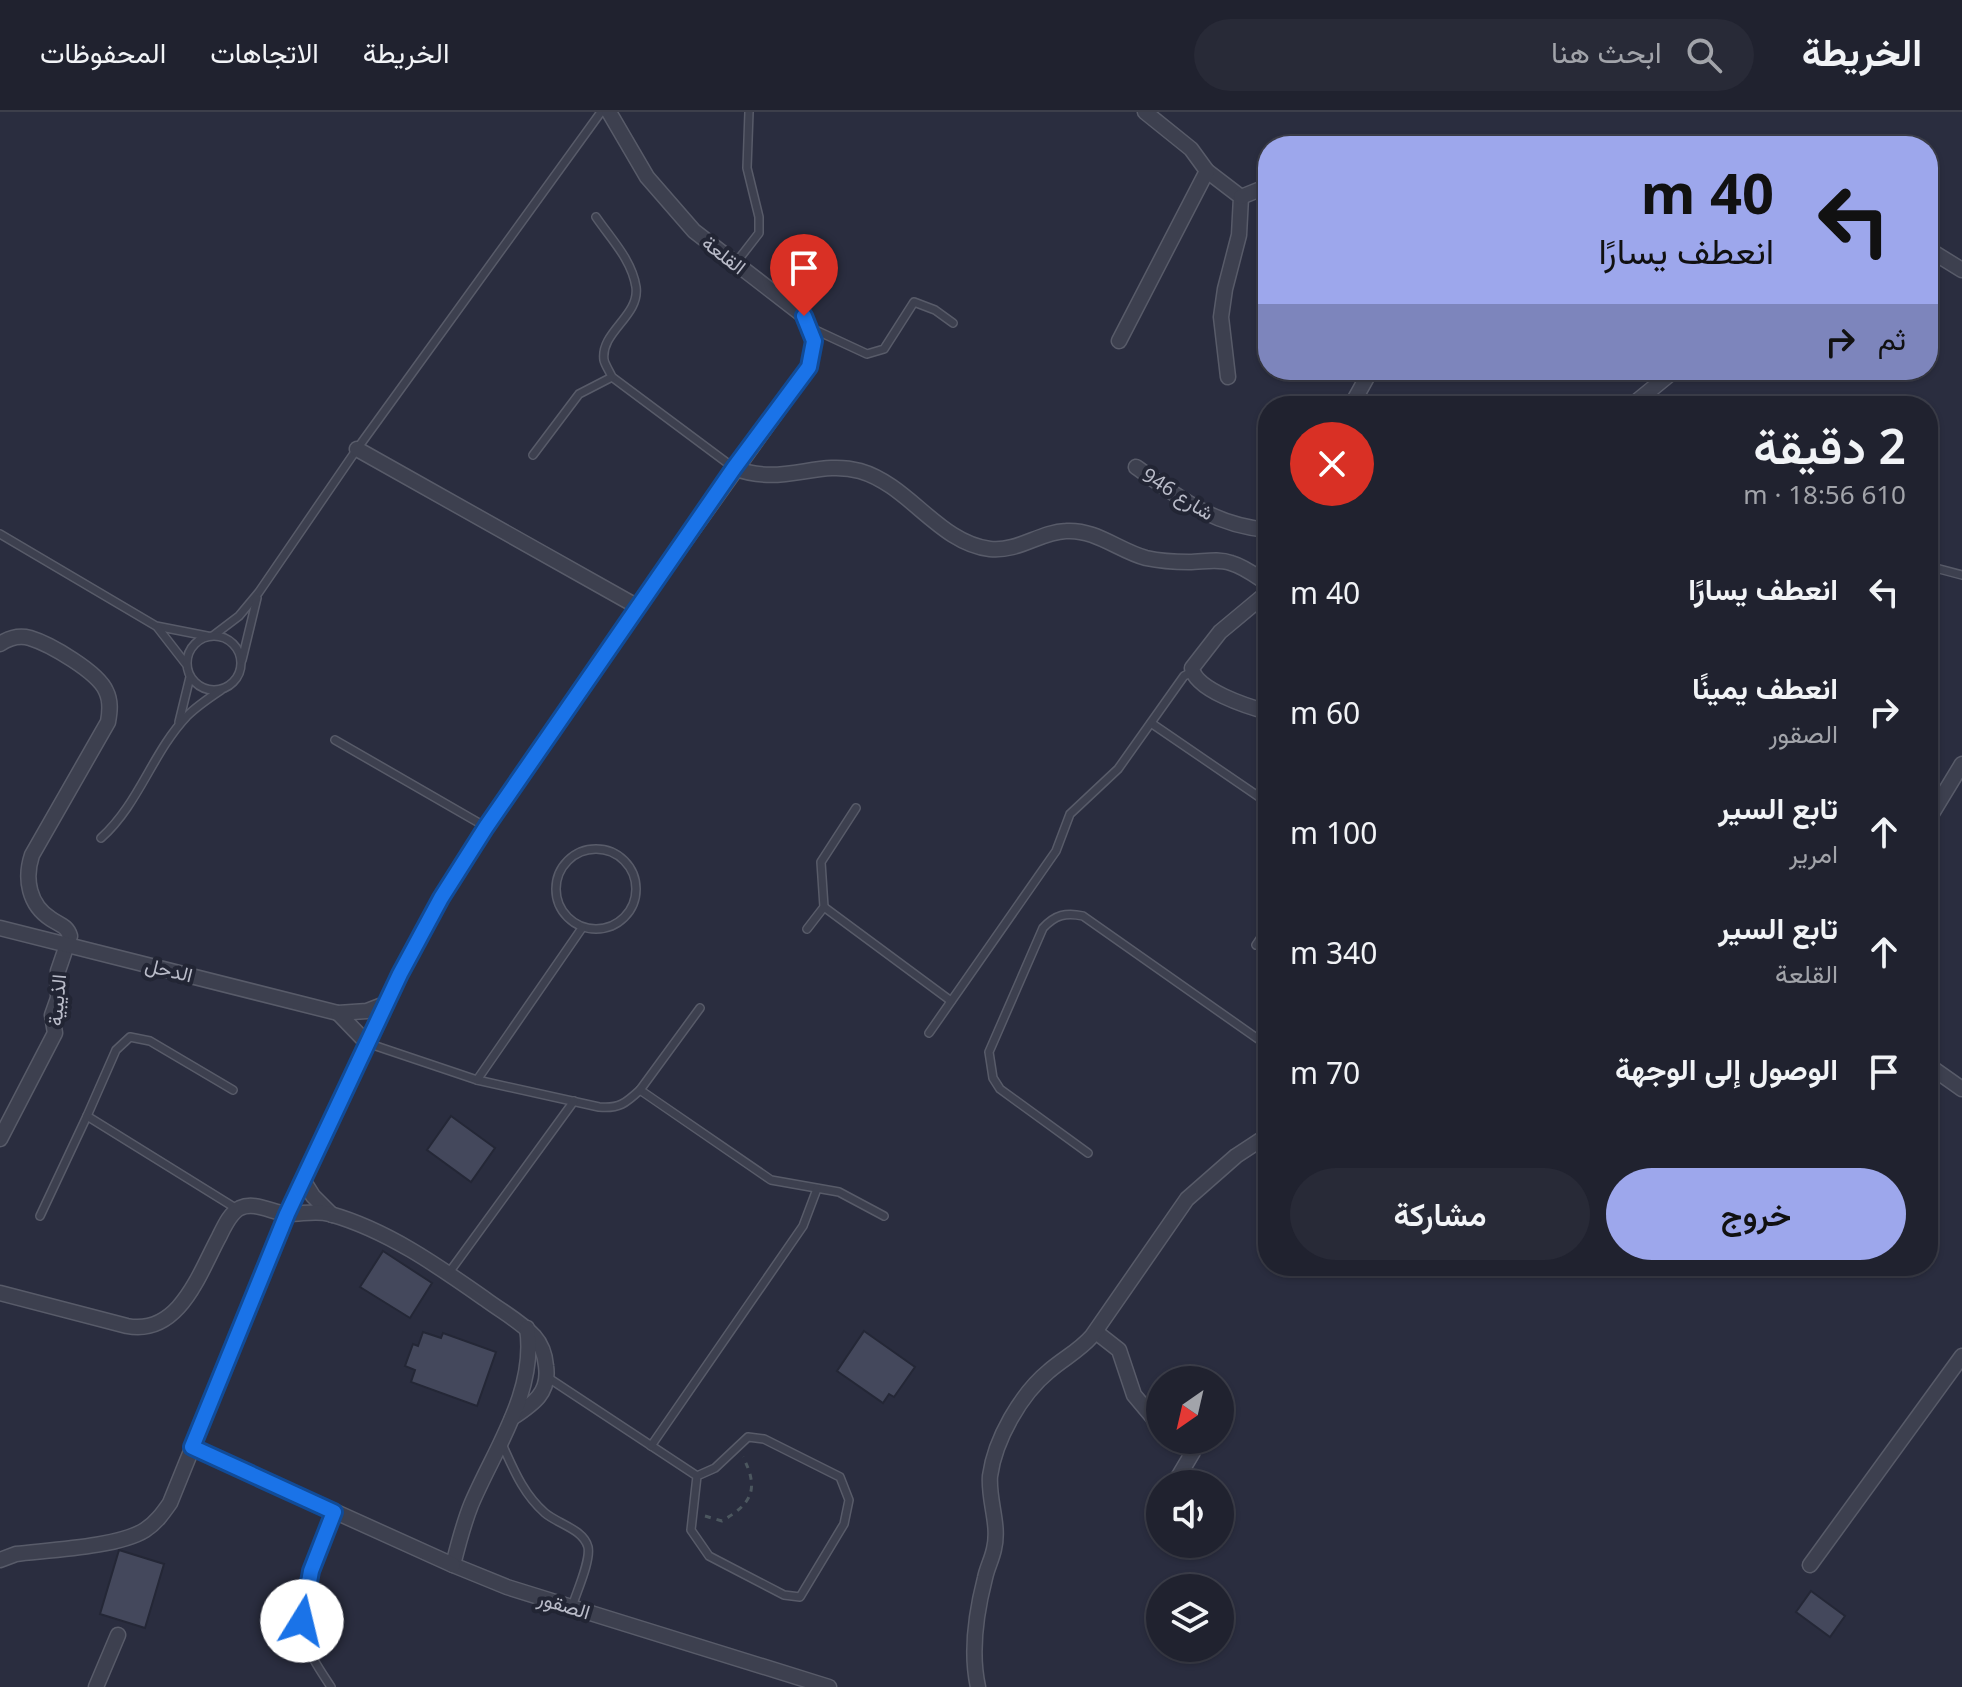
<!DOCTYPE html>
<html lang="ar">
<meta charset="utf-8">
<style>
:root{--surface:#20222f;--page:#282a37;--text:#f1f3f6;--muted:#a2a4aa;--line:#3d3f4b;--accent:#9da7ec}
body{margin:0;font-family:"Noto Sans",Vazirmatn,sans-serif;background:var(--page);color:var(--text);direction:rtl;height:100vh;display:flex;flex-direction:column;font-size:30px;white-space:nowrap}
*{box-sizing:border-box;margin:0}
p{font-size:26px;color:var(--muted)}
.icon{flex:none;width:44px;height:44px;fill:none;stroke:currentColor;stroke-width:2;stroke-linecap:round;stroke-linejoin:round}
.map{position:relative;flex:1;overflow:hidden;direction:ltr}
.drawer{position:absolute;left:1258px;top:284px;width:680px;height:880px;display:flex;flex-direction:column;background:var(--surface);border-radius:32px;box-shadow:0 2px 6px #0004,0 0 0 2px var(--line);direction:rtl}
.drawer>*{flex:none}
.banner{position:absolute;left:1258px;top:24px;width:680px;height:244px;border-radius:32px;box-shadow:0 2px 6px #0004,0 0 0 2px var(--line);direction:rtl;background:#9da7ec;color:#111;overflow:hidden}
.needle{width:52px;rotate:214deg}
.controls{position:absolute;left:1146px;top:1254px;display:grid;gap:16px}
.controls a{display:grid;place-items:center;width:88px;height:88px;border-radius:50%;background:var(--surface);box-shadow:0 2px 6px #0004,0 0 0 2px var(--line);font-size:40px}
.pin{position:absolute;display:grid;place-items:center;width:68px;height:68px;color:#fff;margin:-82px -34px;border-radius:50% 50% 50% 0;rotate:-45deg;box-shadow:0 0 8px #0007}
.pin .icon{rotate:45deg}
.me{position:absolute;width:88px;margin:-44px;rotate:9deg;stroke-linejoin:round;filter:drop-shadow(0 0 6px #0008)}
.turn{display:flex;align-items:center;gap:28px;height:168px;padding:0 32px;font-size:36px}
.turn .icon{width:104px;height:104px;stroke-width:2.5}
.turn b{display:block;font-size:56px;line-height:68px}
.then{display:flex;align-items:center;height:76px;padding:0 32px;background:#0003;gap:16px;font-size:30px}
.round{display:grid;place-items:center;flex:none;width:84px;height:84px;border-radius:42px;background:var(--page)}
.head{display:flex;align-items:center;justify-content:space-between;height:136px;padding:0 32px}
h1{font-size:48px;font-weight:600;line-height:60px}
.button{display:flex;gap:16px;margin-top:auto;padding:16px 32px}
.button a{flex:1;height:92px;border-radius:48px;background:var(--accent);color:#111;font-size:32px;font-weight:600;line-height:92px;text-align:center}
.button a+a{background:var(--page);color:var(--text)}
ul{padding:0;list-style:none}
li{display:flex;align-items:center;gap:24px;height:120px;padding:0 32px}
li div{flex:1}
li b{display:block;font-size:30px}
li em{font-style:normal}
header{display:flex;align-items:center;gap:48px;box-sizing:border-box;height:112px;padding:0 40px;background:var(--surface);border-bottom:2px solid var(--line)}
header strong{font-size:38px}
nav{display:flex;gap:44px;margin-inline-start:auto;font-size:28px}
.search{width:560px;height:72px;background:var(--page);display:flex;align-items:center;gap:20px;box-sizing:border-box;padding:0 28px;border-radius:44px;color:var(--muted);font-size:30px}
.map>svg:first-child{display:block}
.building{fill:#44485c;stroke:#242736;stroke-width:2}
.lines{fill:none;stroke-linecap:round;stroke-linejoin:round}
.lane-casing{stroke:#585b69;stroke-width:10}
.street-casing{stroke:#585b69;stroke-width:17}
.path{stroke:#4c575f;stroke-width:3;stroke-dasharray:6 6;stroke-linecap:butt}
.lane{stroke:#3d404f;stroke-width:7}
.street{stroke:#3d404f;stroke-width:14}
.route-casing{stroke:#114b97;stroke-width:20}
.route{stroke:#1a73e8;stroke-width:14}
.labels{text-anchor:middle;stroke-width:8;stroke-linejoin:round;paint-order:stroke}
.street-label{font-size:20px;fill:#babcc9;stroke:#222534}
</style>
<header>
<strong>الخريطة</strong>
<div class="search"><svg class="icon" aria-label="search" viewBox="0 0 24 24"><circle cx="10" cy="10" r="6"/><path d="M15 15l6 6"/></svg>ابحث هنا</div>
<nav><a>الخريطة</a><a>الاتجاهات</a><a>المحفوظات</a></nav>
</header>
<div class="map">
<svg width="1962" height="1575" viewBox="0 0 1962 1575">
<rect width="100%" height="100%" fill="#2a2d3f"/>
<g class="building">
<path d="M451 1004 495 1036 471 1070 427 1038Z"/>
<path d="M383 1139 432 1171 410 1206 360 1175Z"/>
<path d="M864 1219 915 1255 894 1285 889 1282 883 1291 837 1259Z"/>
<path d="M423 1220 441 1226 443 1221 496 1240 477 1294 411 1270 415 1258 405 1254 413 1232 418 1234Z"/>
<path d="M119 1438 164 1452 145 1516 100 1502Z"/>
<path d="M1811 1479 1845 1504 1830 1525 1796 1500Z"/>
</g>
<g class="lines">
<g class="lane-casing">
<g id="lane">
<path d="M596 105C611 127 632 148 636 175 640 204 600 220 604 248 605 253 610 260 612 265L734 356"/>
<path d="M735 152 759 121V105L747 56 749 0"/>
<path d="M811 216 867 242 884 237 914 190 935 198 953 211"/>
<path d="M533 343 579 282 612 265"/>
<path d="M0 422 156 514 207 524"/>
<path d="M1928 454 1962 463"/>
<path d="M158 516 186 552"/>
<path d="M214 523 239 504 259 480 357 337 601 0"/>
<circle cx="214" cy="551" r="27"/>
<path d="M242 548 257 486"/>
<path d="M179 610 190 565"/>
<path d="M1151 611 1268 691"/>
<path d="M335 628 486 715"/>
<path d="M101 726C139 692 152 641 187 604 197 594 209 586 221 578"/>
<circle cx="596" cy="777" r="40"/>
<path d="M824 795 951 889"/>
<path d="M807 817 824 795 821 750 856 696"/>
<path d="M1256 833 1268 815"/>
<path d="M700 896 640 978 771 1068 839 1080 884 1104"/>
<path d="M929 921 1056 739 1070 702 1118 657 1184 564 1192 560"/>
<path d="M367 931 477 968 599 995C619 997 626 991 640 978"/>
<path d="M477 968 582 816"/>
<path d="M233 978 150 929 130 925 116 938 87 1004 237 1097"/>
<path d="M1088 1041 1000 977 993 966 989 940 1043 816C1055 803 1066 800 1083 804L1268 934"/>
<path d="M40 1104 87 1004"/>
<path d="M448 1162 574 989"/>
<path d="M547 1265 697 1364 715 1356 748 1325 764 1327 840 1365 849 1388 844 1412 800 1485 784 1483 709 1444 691 1418 697 1364"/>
<path d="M502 1332C513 1356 523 1382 545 1401 558 1412 583 1417 588 1435 591 1449 576 1481 572 1495"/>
<path d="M651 1334 803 1114 817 1077"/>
<path d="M331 1575C322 1561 312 1547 306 1532 291 1489 319 1439 334 1400"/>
</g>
</g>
<g class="street-casing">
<g id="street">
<path d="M1207 59 1241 85 1239 123 1225 177 1221 205 1228 265"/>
<path d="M1241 85 1268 74"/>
<path d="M1928 137 1962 158"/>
<path d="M1119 229 1207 59 1191 37 1145 0"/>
<path d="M1351 294 1371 258"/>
<path d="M1631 294 1675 258"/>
<path d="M357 337 638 495"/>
<path d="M1136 355C1180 386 1212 413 1268 418"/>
<path d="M734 356C783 375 817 347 860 359 909 373 939 431 990 437 1018 440 1040 420 1066 419 1096 417 1119 439 1146 446 1160 449 1175 450 1189 450 1203 450 1218 446 1231 451 1245 455 1256 464 1268 472"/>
<path d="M1268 480 1220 520 1192 556C1195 578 1249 595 1268 600"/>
<path d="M0 532C9 526 19 523 30 526 50 532 98 560 106 579 111 589 110 599 108 610L32 743C24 767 29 793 51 807 60 813 67 814 70 824L58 859V886L52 903 55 921 0 1027"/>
<path d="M1928 708 1962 652"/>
<path d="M0 816 338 901 367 899 385 892"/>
<path d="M338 901 367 931"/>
<path d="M1928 953 1962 977"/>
<path d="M303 1068 313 1084 332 1103"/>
<path d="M0 1181 127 1214C179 1224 199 1162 219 1125 224 1115 230 1101 240 1096 255 1089 273 1101 288 1102 303 1102 316 1098 330 1102 387 1118 438 1154 485 1187 501 1199 520 1209 534 1224 542 1233 545 1242 546 1254 550 1281 533 1292 512 1306"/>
<path d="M527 1216C537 1279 494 1338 471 1393 463 1413 458 1433 453 1453L507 1475 829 1575"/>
<path d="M1096 1220 1119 1238 1134 1283 1160 1314"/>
<path d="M192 1335 453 1453"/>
<path d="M1174 1372 1193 1340 1176 1328"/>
<path d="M0 1448 16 1442C49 1438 118 1435 145 1418 156 1411 163 1401 170 1391L287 1102 385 892 441 786 486 715 638 495 809 255 814 229 804 204 694 119 647 65 609 0"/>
<path d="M1810 1453 1962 1244"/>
<path d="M96 1575 118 1523"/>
<path d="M978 1575C970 1539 976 1501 985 1466 987 1456 992 1447 994 1437 1000 1413 988 1388 990 1364 995 1327 1021 1282 1049 1259 1064 1246 1079 1239 1092 1224L1187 1087 1236 1044 1268 1023"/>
</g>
</g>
<path class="path" d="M705 1404 722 1409C751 1392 760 1378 743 1345"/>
<use href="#lane" class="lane"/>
<use href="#street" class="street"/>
</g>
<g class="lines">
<g class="route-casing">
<path id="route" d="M302 1509 311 1459 334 1400 192 1335 287 1102 400 862 441 786 486 715 734 356 809 255 814 229 804 204"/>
</g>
<use href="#route" class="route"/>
</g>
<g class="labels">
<g class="street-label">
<text transform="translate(724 143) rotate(38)" y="7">القلعة</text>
<text transform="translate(1178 382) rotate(32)" y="7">شارع 946</text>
<text transform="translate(169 858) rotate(14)" y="7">الدحل</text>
<text transform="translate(57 888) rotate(-85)" y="7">الذيبية</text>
<text transform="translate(564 1493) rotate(17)" y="7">الصقور</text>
</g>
</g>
</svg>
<div class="controls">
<a><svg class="needle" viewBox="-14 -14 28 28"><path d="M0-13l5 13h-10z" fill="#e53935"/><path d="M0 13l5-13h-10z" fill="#a2a4aa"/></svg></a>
<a><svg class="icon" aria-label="sound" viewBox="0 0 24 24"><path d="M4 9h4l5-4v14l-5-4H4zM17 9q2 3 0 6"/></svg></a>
<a><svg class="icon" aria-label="layers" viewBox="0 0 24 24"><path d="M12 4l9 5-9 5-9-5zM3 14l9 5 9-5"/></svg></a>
</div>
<div class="pin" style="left:804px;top:204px;background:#d93025"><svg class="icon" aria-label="arrive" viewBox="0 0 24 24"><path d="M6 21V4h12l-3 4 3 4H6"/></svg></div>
<svg class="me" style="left:302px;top:1509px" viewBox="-20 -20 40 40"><circle r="19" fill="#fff"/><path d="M0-13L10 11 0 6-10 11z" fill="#1a73e8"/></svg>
<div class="banner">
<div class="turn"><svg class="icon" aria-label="left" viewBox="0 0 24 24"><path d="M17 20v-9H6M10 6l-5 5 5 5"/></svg><div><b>40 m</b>انعطف يسارًا</div></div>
<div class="then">ثم<svg class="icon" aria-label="right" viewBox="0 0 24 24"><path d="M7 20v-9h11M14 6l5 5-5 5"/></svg></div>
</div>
<section class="drawer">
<div class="head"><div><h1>2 دقيقة</h1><p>610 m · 18:56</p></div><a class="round" style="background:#d93025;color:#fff"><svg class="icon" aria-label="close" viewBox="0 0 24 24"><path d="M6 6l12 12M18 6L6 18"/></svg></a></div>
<ul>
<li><svg class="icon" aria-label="left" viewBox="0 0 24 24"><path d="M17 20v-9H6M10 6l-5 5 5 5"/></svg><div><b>انعطف يسارًا</b></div><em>40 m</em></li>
<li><svg class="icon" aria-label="right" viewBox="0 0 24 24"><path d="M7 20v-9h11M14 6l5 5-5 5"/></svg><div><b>انعطف يمينًا</b><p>الصقور</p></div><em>60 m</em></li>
<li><svg class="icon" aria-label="ahead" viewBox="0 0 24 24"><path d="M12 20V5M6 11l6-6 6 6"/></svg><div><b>تابع السير</b><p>امرير</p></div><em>100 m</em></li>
<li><svg class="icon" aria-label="ahead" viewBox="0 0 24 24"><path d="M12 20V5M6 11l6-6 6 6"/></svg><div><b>تابع السير</b><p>القلعة</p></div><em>340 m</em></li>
<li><svg class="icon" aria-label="arrive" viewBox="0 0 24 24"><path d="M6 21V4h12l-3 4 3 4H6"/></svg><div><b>الوصول إلى الوجهة</b></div><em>70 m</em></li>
</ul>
<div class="button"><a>خروج</a><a>مشاركة</a></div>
</section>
</div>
